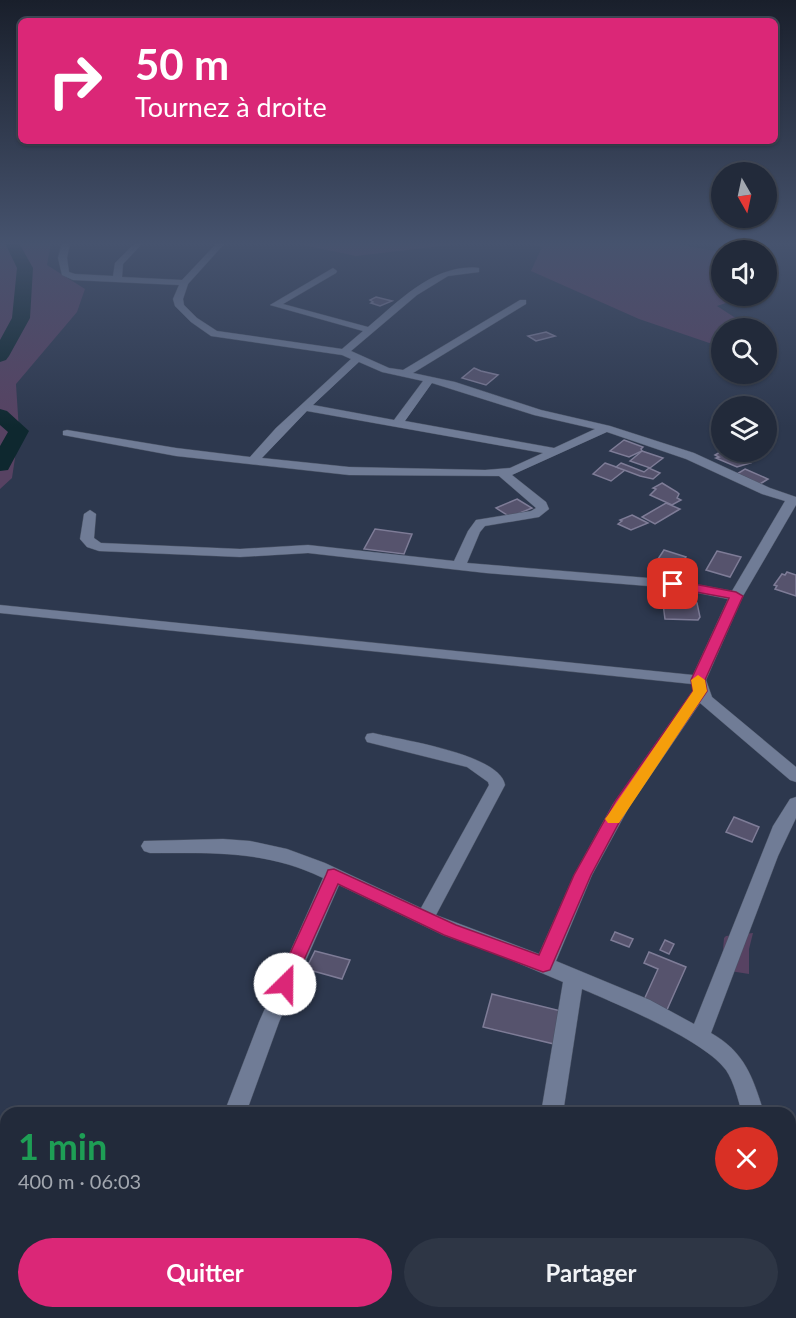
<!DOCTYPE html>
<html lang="fr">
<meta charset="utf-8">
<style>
:root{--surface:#222a3a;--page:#2e3645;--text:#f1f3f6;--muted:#a2a7af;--line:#3f4654;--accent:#db2777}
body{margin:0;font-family:Lato,sans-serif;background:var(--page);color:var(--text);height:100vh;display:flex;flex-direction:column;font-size:22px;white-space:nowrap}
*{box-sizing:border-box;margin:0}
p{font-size:20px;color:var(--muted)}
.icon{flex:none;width:33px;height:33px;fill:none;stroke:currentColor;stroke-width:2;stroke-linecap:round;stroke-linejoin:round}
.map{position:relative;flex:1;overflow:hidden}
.panel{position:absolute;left:0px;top:1107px;width:796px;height:212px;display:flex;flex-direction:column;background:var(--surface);border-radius:18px 18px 0 0;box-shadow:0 2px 4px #0004,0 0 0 2px var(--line)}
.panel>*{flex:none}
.guide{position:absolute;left:18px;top:18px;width:760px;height:126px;border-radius:9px;box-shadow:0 2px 4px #0004,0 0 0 2px var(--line);background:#db2777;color:#fff;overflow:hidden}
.needle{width:39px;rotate:171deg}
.tools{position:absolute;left:711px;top:162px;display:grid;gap:12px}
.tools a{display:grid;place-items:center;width:66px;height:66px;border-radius:50%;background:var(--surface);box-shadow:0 2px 4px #0004,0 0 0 2px var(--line);font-size:30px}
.pin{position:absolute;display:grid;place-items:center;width:51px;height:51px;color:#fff;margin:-26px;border-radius:12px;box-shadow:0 3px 9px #0006}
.me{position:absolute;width:66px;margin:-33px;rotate:23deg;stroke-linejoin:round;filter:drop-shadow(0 0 4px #0008)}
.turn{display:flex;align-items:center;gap:21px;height:126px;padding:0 18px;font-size:27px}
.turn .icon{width:78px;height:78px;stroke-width:2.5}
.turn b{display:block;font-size:42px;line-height:51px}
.round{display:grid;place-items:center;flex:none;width:63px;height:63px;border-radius:32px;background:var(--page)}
.overview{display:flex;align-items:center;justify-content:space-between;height:102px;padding:0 18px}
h1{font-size:36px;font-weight:700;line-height:45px;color:#1e9e55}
.primary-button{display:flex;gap:12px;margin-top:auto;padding:12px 18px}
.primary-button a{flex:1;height:69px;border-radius:36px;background:var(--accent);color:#fff;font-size:24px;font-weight:700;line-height:69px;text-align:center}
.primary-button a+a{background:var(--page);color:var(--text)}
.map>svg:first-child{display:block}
.green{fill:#574262}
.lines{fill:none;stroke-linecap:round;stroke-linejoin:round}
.river{fill:#0e282f;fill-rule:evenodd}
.building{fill:#56536d;stroke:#7e7c97;stroke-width:1.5}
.minor-casing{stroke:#4b5466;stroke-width:1}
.minor{fill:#707c96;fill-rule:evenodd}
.route{fill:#db2777;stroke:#8e194d;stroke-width:1.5}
.slow{fill:#f59e0b}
</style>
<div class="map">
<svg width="796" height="1318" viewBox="0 0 796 1318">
<rect width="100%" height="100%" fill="#2d384e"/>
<g class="green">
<path d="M0 243H51L47 265 85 289 77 312 16 384 19 431 12 478 0 489Z"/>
<path d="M293 243H467L356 256Z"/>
<path d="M527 243H670L721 252 722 296H747L717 306 751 328H722L721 347 639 319 531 271 542 247Z"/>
<path d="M753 933 749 949V974L730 971 722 962 724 938 726 936Z"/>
</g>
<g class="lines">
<g class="river">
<path d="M5 243H19L33 268 30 318 9 356 6 360 0 362V340L12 318 17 268Z"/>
<path d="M0 409 7 411 29 431 8 470 0 471V446L8 432 0 425Z"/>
</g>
</g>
<g class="building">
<path d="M376 297 392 301 380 306 371 303 373 302 370 300Z"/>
<path d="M546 332 555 336 536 341 528 336Z"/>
<path d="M474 368 481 371 498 375 486 385 462 378Z"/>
<path d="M624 440 643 447 641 449 642 451 629 457 610 451Z"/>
<path d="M642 451 663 458 650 468 630 461Z"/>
<path d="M722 451 758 452 765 454 755 459 751 458 748 462 750 463 737 467 716 458 719 457 715 455Z"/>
<path d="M605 463 625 470 611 481 593 474Z"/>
<path d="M621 463 644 472 649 468 660 473 653 479 640 476 616 467Z"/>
<path d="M745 469 768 479 760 484 737 474Z"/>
<path d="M662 483 677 492 679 494 677 498 681 500 672 505 650 495 656 489 653 488Z"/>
<path d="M517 499 532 508 510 517 496 508Z"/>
<path d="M666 503 680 509 655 524 642 517Z"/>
<path d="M632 515 648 523 631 530 618 524 622 521 620 520Z"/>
<path d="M375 529 412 534 404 554 364 549Z"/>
<path d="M664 550 686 557 674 575 652 568Z"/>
<path d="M717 551 741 557 730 577 706 570Z"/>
<path d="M787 572 796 575V596L775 589 777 586 774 585 782 574 785 575Z"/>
<path d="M662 596 694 598 697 603 700 617 698 620 665 619Z"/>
<path d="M734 817 759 827 752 842 726 832Z"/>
<path d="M615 932 633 939 629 947 611 940Z"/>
<path d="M665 940 674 944 669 954 660 950Z"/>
<path d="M315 951 350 960 342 979 306 969Z"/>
<path d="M649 952 686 967 666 1012 643 1002 658 969 644 963Z"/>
<path d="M492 994 561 1011 554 1044 483 1027Z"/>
<path d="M426 1312H459L476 1318H425Z"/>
<path d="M501 1312H532L531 1318H499Z"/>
</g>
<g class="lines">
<g class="minor-casing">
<g id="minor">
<path d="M62 243H70L67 258 69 272 75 274 113 276 115 263 135 243H143L123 264 122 277 182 280 217 243H225L188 284 183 299 184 305 197 318 217 331 342 349 363 331 270 305 333 268 337 271 336 273 283 304 368 327C399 301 435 263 479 268V272L448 276 417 295 351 351 389 368 403 370 520 300H526V304L413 373 455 382 541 410 610 426 694 453 770 488 796 497V505L743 596 706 680 712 697 796 767V782L790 780 700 703 629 807 592 875 556 961 650 1000 694 1024 773 826 790 799 796 797V818L778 856 711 1033C745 1052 753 1078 764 1113H742C738 1099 734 1082 726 1070 704 1040 617 1004 582 989L563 1113H541L563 982 504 957 443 935 339 885 279 1022 246 1113H224L259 1022 323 878C266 850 212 853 150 853L144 851 141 846 144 841 223 839 250 841 287 849 325 863 421 908 489 785 488 782 467 767 367 742 365 738 367 734 373 733C401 740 500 754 505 785L436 915 539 954 574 875 613 804 694 689 692 684 0 613V605L693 675 728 599 673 588 486 573 308 553 240 557 99 551 87 547 80 539 84 514 90 510 96 514 94 538 101 543 240 549 308 545 454 561 468 531 476 520 531 511 536 508 499 476 349 475 176 456 63 435V431L67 430 176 448 250 457 276 428 351 359 342 355 211 336 191 322 175 306 173 299 179 285 73 280 62 275 58 258ZM359 362 382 372 423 381 394 420 313 405ZM432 383 534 415 595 429 554 448 405 421ZM307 411 543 453 510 468 485 470 349 467 262 458ZM607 432 686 459 762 494 785 501 732 591 673 580 467 563 480 532 485 526 539 517 549 509 546 502 512 475Z"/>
<path d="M745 1312H771L770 1318H744Z"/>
</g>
</g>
<use href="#minor" class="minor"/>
</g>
<linearGradient id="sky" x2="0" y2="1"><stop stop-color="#191f2b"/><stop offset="0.57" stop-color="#46536e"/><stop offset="1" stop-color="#46536e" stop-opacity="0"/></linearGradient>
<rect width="796" height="427" fill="url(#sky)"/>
<path class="route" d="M673 580 736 592 743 596 705 680 707 691 628 806 591 875 550 970 543 972 444 935 338 884 291 989 285 992 278 989 276 984 326 875 328 870 334 869 456 925 539 955 574 875 616 800 693 691 691 680 729 598 669 587 667 584 669 582Z"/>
<path class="slow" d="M698 675 705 680 707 691 619 823H608L605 819 608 815 693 691 691 680Z"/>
</svg>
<div class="tools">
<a><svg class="needle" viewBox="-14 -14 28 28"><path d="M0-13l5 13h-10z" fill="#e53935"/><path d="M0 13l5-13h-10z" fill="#a2a7af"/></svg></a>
<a><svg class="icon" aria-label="sound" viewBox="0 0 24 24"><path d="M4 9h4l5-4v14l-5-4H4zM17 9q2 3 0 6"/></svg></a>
<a><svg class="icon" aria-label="search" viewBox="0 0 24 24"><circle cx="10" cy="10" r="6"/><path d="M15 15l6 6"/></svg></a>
<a><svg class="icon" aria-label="layers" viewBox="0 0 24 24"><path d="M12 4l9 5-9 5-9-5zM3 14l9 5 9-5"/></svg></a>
</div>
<div class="pin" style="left:673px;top:584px;background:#d93025"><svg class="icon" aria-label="arrive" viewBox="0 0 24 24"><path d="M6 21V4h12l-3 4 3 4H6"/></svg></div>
<svg class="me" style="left:285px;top:984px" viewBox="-20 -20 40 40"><circle r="19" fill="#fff"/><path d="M0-13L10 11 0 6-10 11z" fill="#db2777"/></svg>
<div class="guide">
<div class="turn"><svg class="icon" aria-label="right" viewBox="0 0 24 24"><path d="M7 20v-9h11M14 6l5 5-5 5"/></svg><div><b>50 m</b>Tournez à droite</div></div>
</div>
<section class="panel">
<div class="overview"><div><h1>1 min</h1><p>400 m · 06:03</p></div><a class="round" style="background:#d93025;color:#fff"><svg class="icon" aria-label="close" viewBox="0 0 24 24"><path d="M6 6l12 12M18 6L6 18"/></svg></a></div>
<div class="primary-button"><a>Quitter</a><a>Partager</a></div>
</section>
</div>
